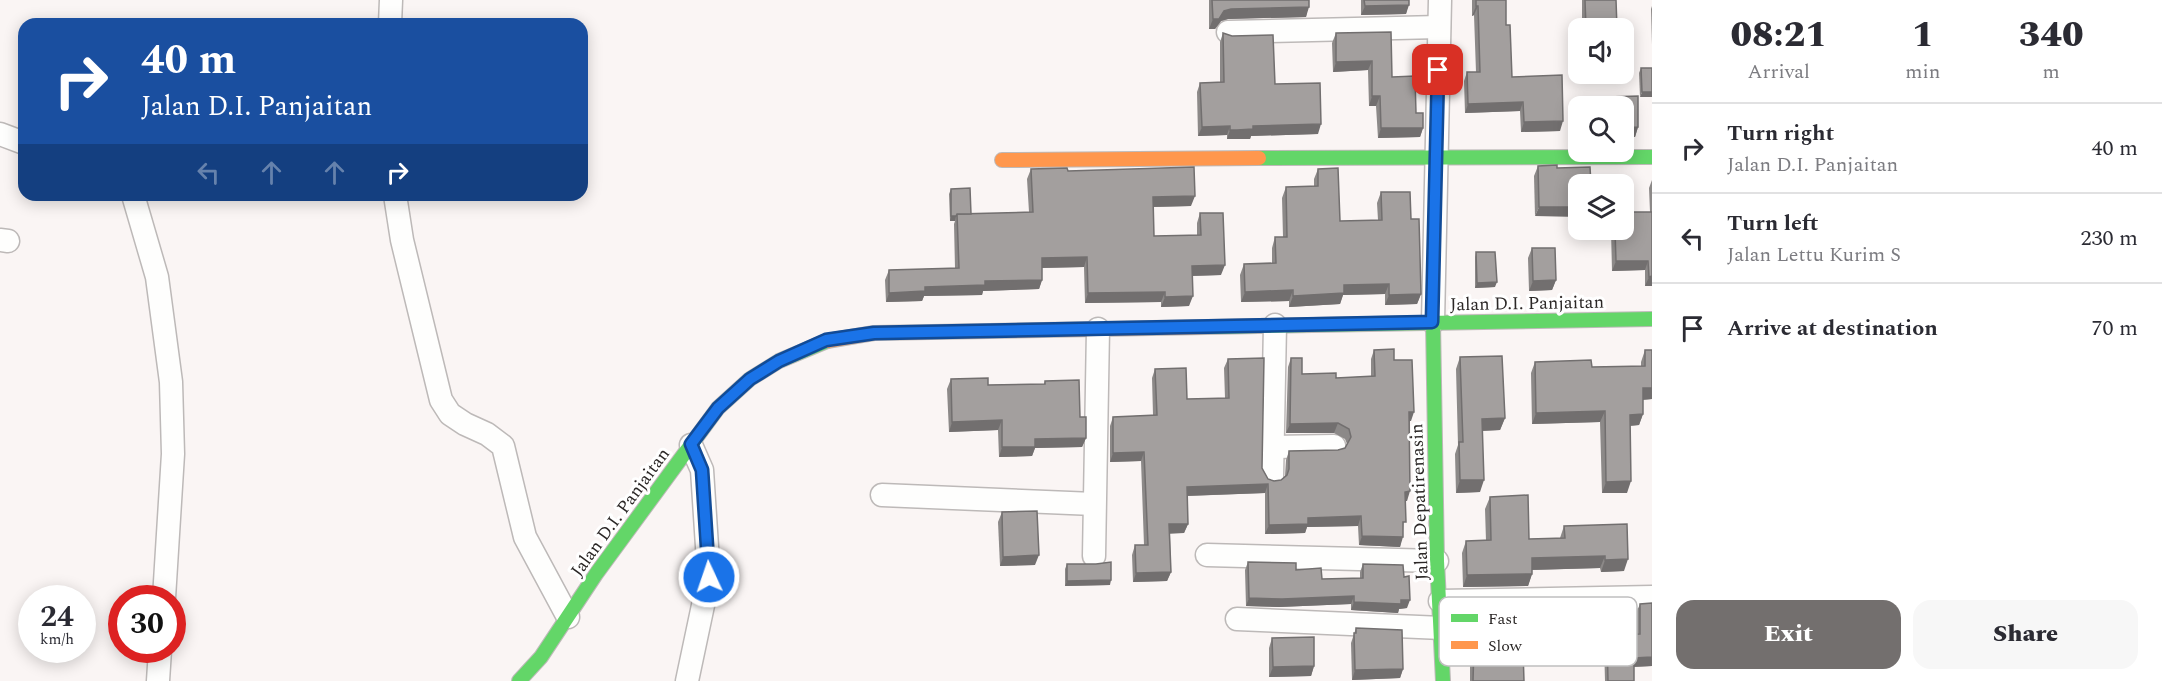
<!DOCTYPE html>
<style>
:root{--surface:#fff;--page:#f7f7f7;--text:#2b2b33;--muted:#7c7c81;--line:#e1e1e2;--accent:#736f6e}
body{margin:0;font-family:Spectral,serif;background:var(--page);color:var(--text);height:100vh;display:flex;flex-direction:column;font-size:22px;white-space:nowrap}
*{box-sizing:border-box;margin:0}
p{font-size:20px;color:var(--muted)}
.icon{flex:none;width:33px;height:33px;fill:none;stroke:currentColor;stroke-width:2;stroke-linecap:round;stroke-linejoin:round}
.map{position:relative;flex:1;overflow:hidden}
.sheet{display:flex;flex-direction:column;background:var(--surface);width:510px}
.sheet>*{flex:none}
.top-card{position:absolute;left:18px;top:18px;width:570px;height:183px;border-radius:18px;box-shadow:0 3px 15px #0003;background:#1a4fa0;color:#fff;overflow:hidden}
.controls{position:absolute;left:1568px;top:18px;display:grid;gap:12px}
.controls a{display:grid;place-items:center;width:66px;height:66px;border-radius:12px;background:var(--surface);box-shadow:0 3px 15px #0003;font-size:30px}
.speed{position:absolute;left:18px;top:585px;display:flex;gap:12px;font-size:30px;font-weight:700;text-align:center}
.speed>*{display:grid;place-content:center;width:78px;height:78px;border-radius:50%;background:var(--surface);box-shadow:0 3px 15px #0003;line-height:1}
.speed small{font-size:15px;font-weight:400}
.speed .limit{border:9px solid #d22;background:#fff;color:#111}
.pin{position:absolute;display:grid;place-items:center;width:51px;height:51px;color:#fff;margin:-26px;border-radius:12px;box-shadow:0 3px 9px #0006}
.me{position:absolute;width:66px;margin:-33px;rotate:357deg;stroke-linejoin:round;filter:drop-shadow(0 0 4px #0008)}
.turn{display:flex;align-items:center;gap:21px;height:126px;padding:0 24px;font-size:27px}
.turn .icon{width:78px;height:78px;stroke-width:2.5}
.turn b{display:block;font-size:42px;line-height:51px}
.lanes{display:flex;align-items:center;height:57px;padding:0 24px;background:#0003;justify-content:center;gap:30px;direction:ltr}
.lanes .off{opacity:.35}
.eta{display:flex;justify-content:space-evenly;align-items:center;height:102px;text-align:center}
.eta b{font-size:36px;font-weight:800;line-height:42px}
.cta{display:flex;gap:12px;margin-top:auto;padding:12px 24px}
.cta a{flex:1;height:69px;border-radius:18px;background:var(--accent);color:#fff;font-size:24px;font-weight:800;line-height:69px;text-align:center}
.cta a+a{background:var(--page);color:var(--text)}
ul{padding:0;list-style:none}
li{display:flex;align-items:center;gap:18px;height:90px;padding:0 24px;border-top:2px solid var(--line)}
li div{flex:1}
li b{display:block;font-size:22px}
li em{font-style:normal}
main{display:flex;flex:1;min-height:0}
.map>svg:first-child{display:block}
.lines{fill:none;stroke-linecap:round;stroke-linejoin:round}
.street-casing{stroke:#bdb9b8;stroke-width:25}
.fast-casing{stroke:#bdb9b8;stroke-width:16}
.slow-casing{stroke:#bdb9b8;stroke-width:16}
.street{stroke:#fefefd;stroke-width:22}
.fast{stroke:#63d668;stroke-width:14}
.slow{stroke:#ff974d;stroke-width:14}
.wall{fill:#8c8988}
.shaded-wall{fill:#726f6f}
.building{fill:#a39f9e;stroke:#726f6f;stroke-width:1.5}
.route-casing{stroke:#114b97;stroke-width:15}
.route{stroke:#1a73e8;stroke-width:10}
.labels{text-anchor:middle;stroke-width:6;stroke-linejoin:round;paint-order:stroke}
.street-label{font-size:18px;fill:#2b2726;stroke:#fff}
.key{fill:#fff;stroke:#bfbebe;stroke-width:1.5}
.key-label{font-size:16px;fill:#2b2726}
</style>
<main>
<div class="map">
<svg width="1652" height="681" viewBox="0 0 1652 681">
<rect width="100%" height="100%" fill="#faf5f4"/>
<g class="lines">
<g class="street-casing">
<g id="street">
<path d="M390 24 391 0"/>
<path d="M1228 32 1439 27"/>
<path d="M0 134 24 143"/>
<path d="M133 195 157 277 171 382 173 454 164 598"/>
<path d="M395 195 402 240 441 400 450 414 465 424 487 434 503 446 525 537 568 617"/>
<path d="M0 240 8 241"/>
<path d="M1433 322 1440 0"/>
<path d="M1272 447 1334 446"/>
<path d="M1272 477 1275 325"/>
<path d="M882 495 1094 504"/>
<path d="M1207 555 1437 561"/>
<path d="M1094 556 1098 329"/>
<path d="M1440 601 1652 597"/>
<path d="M1237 619 1442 628"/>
<path d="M158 681 160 650"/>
<path d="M687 681 709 577 702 470 691 445"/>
</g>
</g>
<g class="fast-casing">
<g id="fast">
<path d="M1259 158 1652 157"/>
<path d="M1433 322 1437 561 1443 681"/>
<path d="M1206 327 1652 319"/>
<path d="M519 681 541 657 596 574 718 408 750 379 779 361 827 341"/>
</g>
</g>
<g class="slow-casing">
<g id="slow">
<path d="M1002 160 1259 158"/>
<path d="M827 341 874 333 1206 327"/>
</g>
</g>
<use href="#street" class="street"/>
<use href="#fast" class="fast"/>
<use href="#slow" class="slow"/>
</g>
<g class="wall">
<path d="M1209 0H1309L1306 17 1228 19 1221 21 1215 29H1209Z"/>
<path d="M1361 0H1409L1406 14 1361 15Z"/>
<path d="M1472 0H1506V25L1512 77 1560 131 1521 132 1520 111 1465 113 1464 81 1467 72H1476L1474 15 1472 16Z"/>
<path d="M1582 0H1616L1617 28H1582Z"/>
<path d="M1652 6V45L1651 9Z"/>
<path d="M1223 33 1275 84 1318 134 1251 136 1250 139H1227V135L1198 136 1197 92 1200 83 1220 82V42Z"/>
<path d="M1336 33 1392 77 1416 113 1423 128 1420 137 1378 138 1376 106H1369L1368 70 1333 72 1332 43Z"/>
<path d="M1641 68H1652L1640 97 1639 73Z"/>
<path d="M1638 96V127L1635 137H1623V106H1604L1608 97Z"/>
<path d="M1538 166 1557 168 1535 216 1534 176Z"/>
<path d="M1031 169 1068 171 1191 206 1153 207 1154 236 1197 235V223L1200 213 1221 275 1192 276 1189 306 1161 307V302L1085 303 1084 267 1042 268V280L1039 289 983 291 982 295 924 296 922 301 886 302 885 280 889 270 955 268 954 224 955 221H950L949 194 951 189 971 214 1029 212 1027 179Z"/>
<path d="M1318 169 1340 221 1378 220 1377 203 1381 192 1411 219 1421 294 1417 304 1385 305V294L1343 295 1340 304 1289 307V301L1241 302 1240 275 1244 264 1272 263V248L1275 237H1283L1282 198 1286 187H1314V179Z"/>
<path d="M1652 180V286H1645V270L1612 271 1611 230H1623L1650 212 1649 188Z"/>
<path d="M1532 248 1556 280 1552 290 1529 291 1528 258Z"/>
<path d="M1476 252 1495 287 1475 288V257Z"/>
<path d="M1374 350 1394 360 1411 421H1410L1407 501H1405L1403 531 1400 547 1359 545 1358 526 1307 527 1305 533 1265 534V493L1187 496 1188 524 1184 533H1170L1171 572 1167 581 1133 582 1132 555 1135 545H1144L1141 461 1110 462V426L1113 417 1153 415 1152 378 1155 369 1187 399 1225 398 1224 368 1228 359 1262 468 1268 479 1274 481 1281 480 1285 476 1286 460 1289 451 1338 450 1345 448 1347 444 1345 439 1334 433H1286L1288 367 1291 358 1302 374 1336 378 1371 376V359Z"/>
<path d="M1645 350H1652V399L1643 400V414L1639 425 1630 426 1627 493H1602L1600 422 1532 424 1531 373 1535 362 1592 367 1641 366V362Z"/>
<path d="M1460 357 1505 418 1500 430 1482 431 1480 492 1456 493 1455 454 1458 445 1456 369Z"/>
<path d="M951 379 988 385 1044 384 1045 381 1080 417 1086 438 1082 447 1035 448 1032 456 999 457 998 430 949 432 947 389Z"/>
<path d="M1490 497 1529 539 1560 538 1564 526 1624 571 1601 572 1600 568 1532 570V574L1528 586 1463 587 1462 553 1466 541H1486L1485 509Z"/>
<path d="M1002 512 1035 565 1000 566 998 522Z"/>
<path d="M1248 562 1296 570 1322 579 1360 578V572L1363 564 1404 577 1407 608 1399 609 1398 613 1351 610V604L1279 607 1246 606 1245 570Z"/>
<path d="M1067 564 1110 585 1065 586V569Z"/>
<path d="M1478 604 1519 620 1553 648 1549 658 1523 659 1524 681H1470V656L1474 646H1475L1474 614Z"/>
<path d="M1640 604 1652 666 1634 667V681H1605L1604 644 1607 635 1637 634 1636 613Z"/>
<path d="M1356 628 1403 669 1400 678 1352 680 1351 643Z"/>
<path d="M1272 638 1314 666 1311 676 1269 677V648Z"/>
</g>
<g class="shaded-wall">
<path d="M1409 5 1406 14 1361 15 1365 6Z"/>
<path d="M1476 6H1478L1474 15 1472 16Z"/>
<path d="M1309 7 1306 17 1228 19 1221 21 1215 29H1209L1213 19 1224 11 1231 9Z"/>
<path d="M1372 61 1368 70 1333 72 1336 62Z"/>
<path d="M1642 92H1652V97H1640Z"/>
<path d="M1372 96H1380L1376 106H1369Z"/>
<path d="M1523 102 1520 111 1465 113 1468 104Z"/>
<path d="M1563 121 1560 131 1521 132 1524 122Z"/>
<path d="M1321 124 1318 134 1251 136 1250 139H1227L1230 130 1253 126Z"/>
<path d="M1230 126 1227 135 1198 136 1202 127Z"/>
<path d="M1638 127 1635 137H1623V128Z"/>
<path d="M1381 128H1423L1420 137 1378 138Z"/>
<path d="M1195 196 1191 206 1149 207 1153 197Z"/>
<path d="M1539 207H1578V217L1535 216Z"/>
<path d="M951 216H956L955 221H950Z"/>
<path d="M1087 257 1084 267 1038 268 1042 258Z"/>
<path d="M1616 261H1648L1645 270 1612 271Z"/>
<path d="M1225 265 1221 275 1188 276 1192 266Z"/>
<path d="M1652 276V286H1645L1649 277Z"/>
<path d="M1042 280 1039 289 983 291 982 295 924 296 922 301 886 302 889 293 925 287 985 281Z"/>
<path d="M1556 280 1552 290 1529 291 1533 281Z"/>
<path d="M1497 282 1495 287 1475 288 1477 283Z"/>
<path d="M1389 284 1385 294 1343 295 1340 304 1289 307 1293 296 1344 285Z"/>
<path d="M1293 290 1289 301 1241 302 1245 292Z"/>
<path d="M1165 292 1161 302 1085 303 1088 293Z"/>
<path d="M1421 294 1417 304 1385 305 1389 295Z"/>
<path d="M1193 296 1189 306 1161 307 1165 297Z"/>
<path d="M1643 388H1652V399L1638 400Z"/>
<path d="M1605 411 1600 422 1532 424 1536 413Z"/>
<path d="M1409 412H1414L1411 421H1406Z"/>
<path d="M1643 414 1639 425 1626 426 1630 415Z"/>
<path d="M1505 418 1500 430 1478 431 1482 419Z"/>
<path d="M1002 420 998 430 949 432 952 422Z"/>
<path d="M1338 423 1334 433H1286L1290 424Z"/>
<path d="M1086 438 1082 447 1035 448 1032 456 999 457 1002 447 1035 439Z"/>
<path d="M1144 452 1141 461 1110 462 1113 453Z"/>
<path d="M1460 480H1484L1480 492 1456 493Z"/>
<path d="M1631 481 1627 493H1602L1606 482Z"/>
<path d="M1268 484 1265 493 1183 496 1187 487Z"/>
<path d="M1410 491 1407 501H1402L1405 492Z"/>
<path d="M1361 516 1358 526 1307 527 1305 533 1265 534 1269 525 1308 518Z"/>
<path d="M1169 524H1188L1184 533 1166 534Z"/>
<path d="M1362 536 1403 537 1400 547 1359 545Z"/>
<path d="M1039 555 1035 565 1000 566 1003 557Z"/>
<path d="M1605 556 1600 568 1528 570 1532 558Z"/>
<path d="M1628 559 1624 571 1601 572 1605 560Z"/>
<path d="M1171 572 1167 581 1133 582 1136 573Z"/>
<path d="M1532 574 1528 586 1463 587 1467 575Z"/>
<path d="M1111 580 1110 585 1065 586 1067 581Z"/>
<path d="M1354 596 1351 604 1279 607 1246 606 1249 598Z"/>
<path d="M1410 600 1407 608 1399 609 1398 613 1351 610 1354 602Z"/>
<path d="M1553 648 1549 658 1519 659 1523 650Z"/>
<path d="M1652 657V666L1630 667 1634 658Z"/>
<path d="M1314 666 1311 676 1269 677 1273 667Z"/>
<path d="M1403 669 1400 678 1352 680 1355 670Z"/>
</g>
<g class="building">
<path d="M1212 0H1309V7L1231 9 1224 11 1219 19H1213Z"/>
<path d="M1364 0H1409V5L1365 6Z"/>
<path d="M1476 0H1506V25H1510L1512 77 1562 75 1563 121 1524 122 1523 102 1468 104 1467 72H1480L1478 6H1476Z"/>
<path d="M1585 0H1616L1617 28H1586Z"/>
<path d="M1391 32 1392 77 1415 76 1416 113H1423V128H1381L1380 96H1372V61L1336 62V33Z"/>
<path d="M1223 33 1232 36 1273 35 1275 84 1320 83 1321 124 1253 126V129L1237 130H1230V126L1202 127 1200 83 1224 82Z"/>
<path d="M1641 68H1652V92H1642Z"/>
<path d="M1638 96V127L1623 128V106H1608V97Z"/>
<path d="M1557 165V168L1590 167 1591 184H1578V207H1539L1538 166Z"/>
<path d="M1194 167 1195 196 1153 197 1154 236 1201 235 1200 213H1223L1225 265 1192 266 1193 296 1165 297V292L1088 293 1087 257 1042 258V280L985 281V285L925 287V291L889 293V270L959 268 957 214 1033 212 1031 169 1067 168 1068 171Z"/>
<path d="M1338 168 1340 221 1382 220 1381 192H1410L1411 219H1419L1421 294 1389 295V284L1344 285V293L1293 296V290L1245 292 1244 264 1276 263 1275 237H1287L1286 187 1318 186V169Z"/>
<path d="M970 188 971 214H957L956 216H951V189Z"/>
<path d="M1623 212H1652V276L1649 277 1648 261H1616L1615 230H1623Z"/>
<path d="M1532 248H1555L1556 280 1533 281Z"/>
<path d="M1476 252H1495L1497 282 1477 283Z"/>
<path d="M1394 349V360H1412L1414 412H1409L1410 491 1405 492 1406 522H1403V537L1362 536 1361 516 1308 518V524L1269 525 1268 484 1187 487 1188 524H1169L1171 572 1136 573 1135 545H1148L1144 452 1113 453V417L1157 415 1155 369 1186 368 1187 399 1229 398 1228 359 1264 358 1262 468 1268 479 1274 481 1281 480 1287 475 1289 469V451L1338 450 1345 448 1351 437 1349 429 1338 423 1290 424 1291 358H1302V374L1336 373V378L1375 376 1374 350Z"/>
<path d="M1645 350H1652V388H1643V414L1630 415 1631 481 1606 482 1605 411 1536 413 1535 362 1591 360 1592 367 1645 366Z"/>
<path d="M1502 356 1505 418 1482 419 1484 480H1460L1459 442H1463L1460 357Z"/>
<path d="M988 378V385L1045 384V381L1079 380 1080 417H1086V438L1035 439V447H1002V420L952 422 951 379Z"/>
<path d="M1528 495 1529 539 1565 538 1564 526 1627 524 1628 559 1605 560V556L1532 558V574L1467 575 1466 541 1491 540 1490 497Z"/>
<path d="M1037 511 1039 555 1003 557 1002 512Z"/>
<path d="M1111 562V580L1067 581V564H1096Z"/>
<path d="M1248 562 1296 563V570L1321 568 1322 579 1363 578V564L1403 565 1404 577 1409 576 1410 600H1401V604L1354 602V596L1282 599 1249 598Z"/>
<path d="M1519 603V620L1552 618 1553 648 1523 650 1524 681H1473L1474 646H1479L1478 604Z"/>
<path d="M1652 603V657L1634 658V681H1608L1607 635 1640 634V604Z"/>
<path d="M1356 628 1402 630 1403 669 1355 670 1354 633H1356Z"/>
<path d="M1314 637V666L1273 667 1272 638Z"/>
</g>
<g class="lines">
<g class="route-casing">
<path id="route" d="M709 577 702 470 691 444 718 408 750 379 779 361 826 340 874 333 1432 322 1438 70"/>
</g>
<use href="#route" class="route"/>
</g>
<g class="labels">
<g class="street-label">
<text transform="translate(1527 303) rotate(-1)" y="6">Jalan D.I. Panjaitan</text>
<text transform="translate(1419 502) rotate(-92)" y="6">Jalan Depatirenasin</text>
<text transform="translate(620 512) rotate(-54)" y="6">Jalan D.I. Panjaitan</text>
</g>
</g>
<rect x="1439" y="597" width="198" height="69" rx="9" class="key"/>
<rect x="1451" y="614" width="27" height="8" fill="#63d668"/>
<rect x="1451" y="641" width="27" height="8" fill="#ff974d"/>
<g class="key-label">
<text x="1488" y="624">Fast</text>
<text x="1488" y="651">Slow</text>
</g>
</svg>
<div class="controls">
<a><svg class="icon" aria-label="sound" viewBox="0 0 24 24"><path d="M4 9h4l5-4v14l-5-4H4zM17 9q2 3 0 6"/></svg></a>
<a><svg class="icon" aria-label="search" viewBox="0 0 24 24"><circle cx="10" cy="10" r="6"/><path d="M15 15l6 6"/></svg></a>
<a><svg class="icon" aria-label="layers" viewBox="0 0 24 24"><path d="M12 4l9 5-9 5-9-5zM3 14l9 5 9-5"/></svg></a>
</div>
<div class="speed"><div>24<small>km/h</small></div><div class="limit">30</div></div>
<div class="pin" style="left:1438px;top:70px;background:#d93025"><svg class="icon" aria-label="arrive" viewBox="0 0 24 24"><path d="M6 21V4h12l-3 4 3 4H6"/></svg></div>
<svg class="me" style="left:709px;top:577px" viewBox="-20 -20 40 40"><circle r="17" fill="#1a73e8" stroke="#fff" stroke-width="3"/><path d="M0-11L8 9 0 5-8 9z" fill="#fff"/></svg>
<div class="top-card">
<div class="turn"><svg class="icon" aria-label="right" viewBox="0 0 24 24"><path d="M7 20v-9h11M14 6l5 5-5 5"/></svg><div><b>40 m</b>Jalan D.I. Panjaitan</div></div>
<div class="lanes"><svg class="icon off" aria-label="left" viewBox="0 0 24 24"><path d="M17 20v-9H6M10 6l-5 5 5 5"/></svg><svg class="icon off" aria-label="ahead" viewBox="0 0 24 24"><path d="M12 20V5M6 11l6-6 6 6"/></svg><svg class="icon off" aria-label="ahead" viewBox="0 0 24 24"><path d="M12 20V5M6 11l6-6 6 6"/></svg><svg class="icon" aria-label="right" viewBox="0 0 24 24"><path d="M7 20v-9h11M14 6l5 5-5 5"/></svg></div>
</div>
</div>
<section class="sheet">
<div class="eta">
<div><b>08:21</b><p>Arrival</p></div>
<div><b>1</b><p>min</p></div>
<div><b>340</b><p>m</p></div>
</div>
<ul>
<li><svg class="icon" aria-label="right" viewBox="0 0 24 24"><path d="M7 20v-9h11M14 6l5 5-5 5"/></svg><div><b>Turn right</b><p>Jalan D.I. Panjaitan</p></div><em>40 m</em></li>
<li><svg class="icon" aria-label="left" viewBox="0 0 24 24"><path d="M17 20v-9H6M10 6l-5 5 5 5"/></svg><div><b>Turn left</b><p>Jalan Lettu Kurim S</p></div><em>230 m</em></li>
<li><svg class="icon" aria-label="arrive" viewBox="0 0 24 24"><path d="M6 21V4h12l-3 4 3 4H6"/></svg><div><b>Arrive at destination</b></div><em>70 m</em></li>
</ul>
<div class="cta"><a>Exit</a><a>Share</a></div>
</section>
</main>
